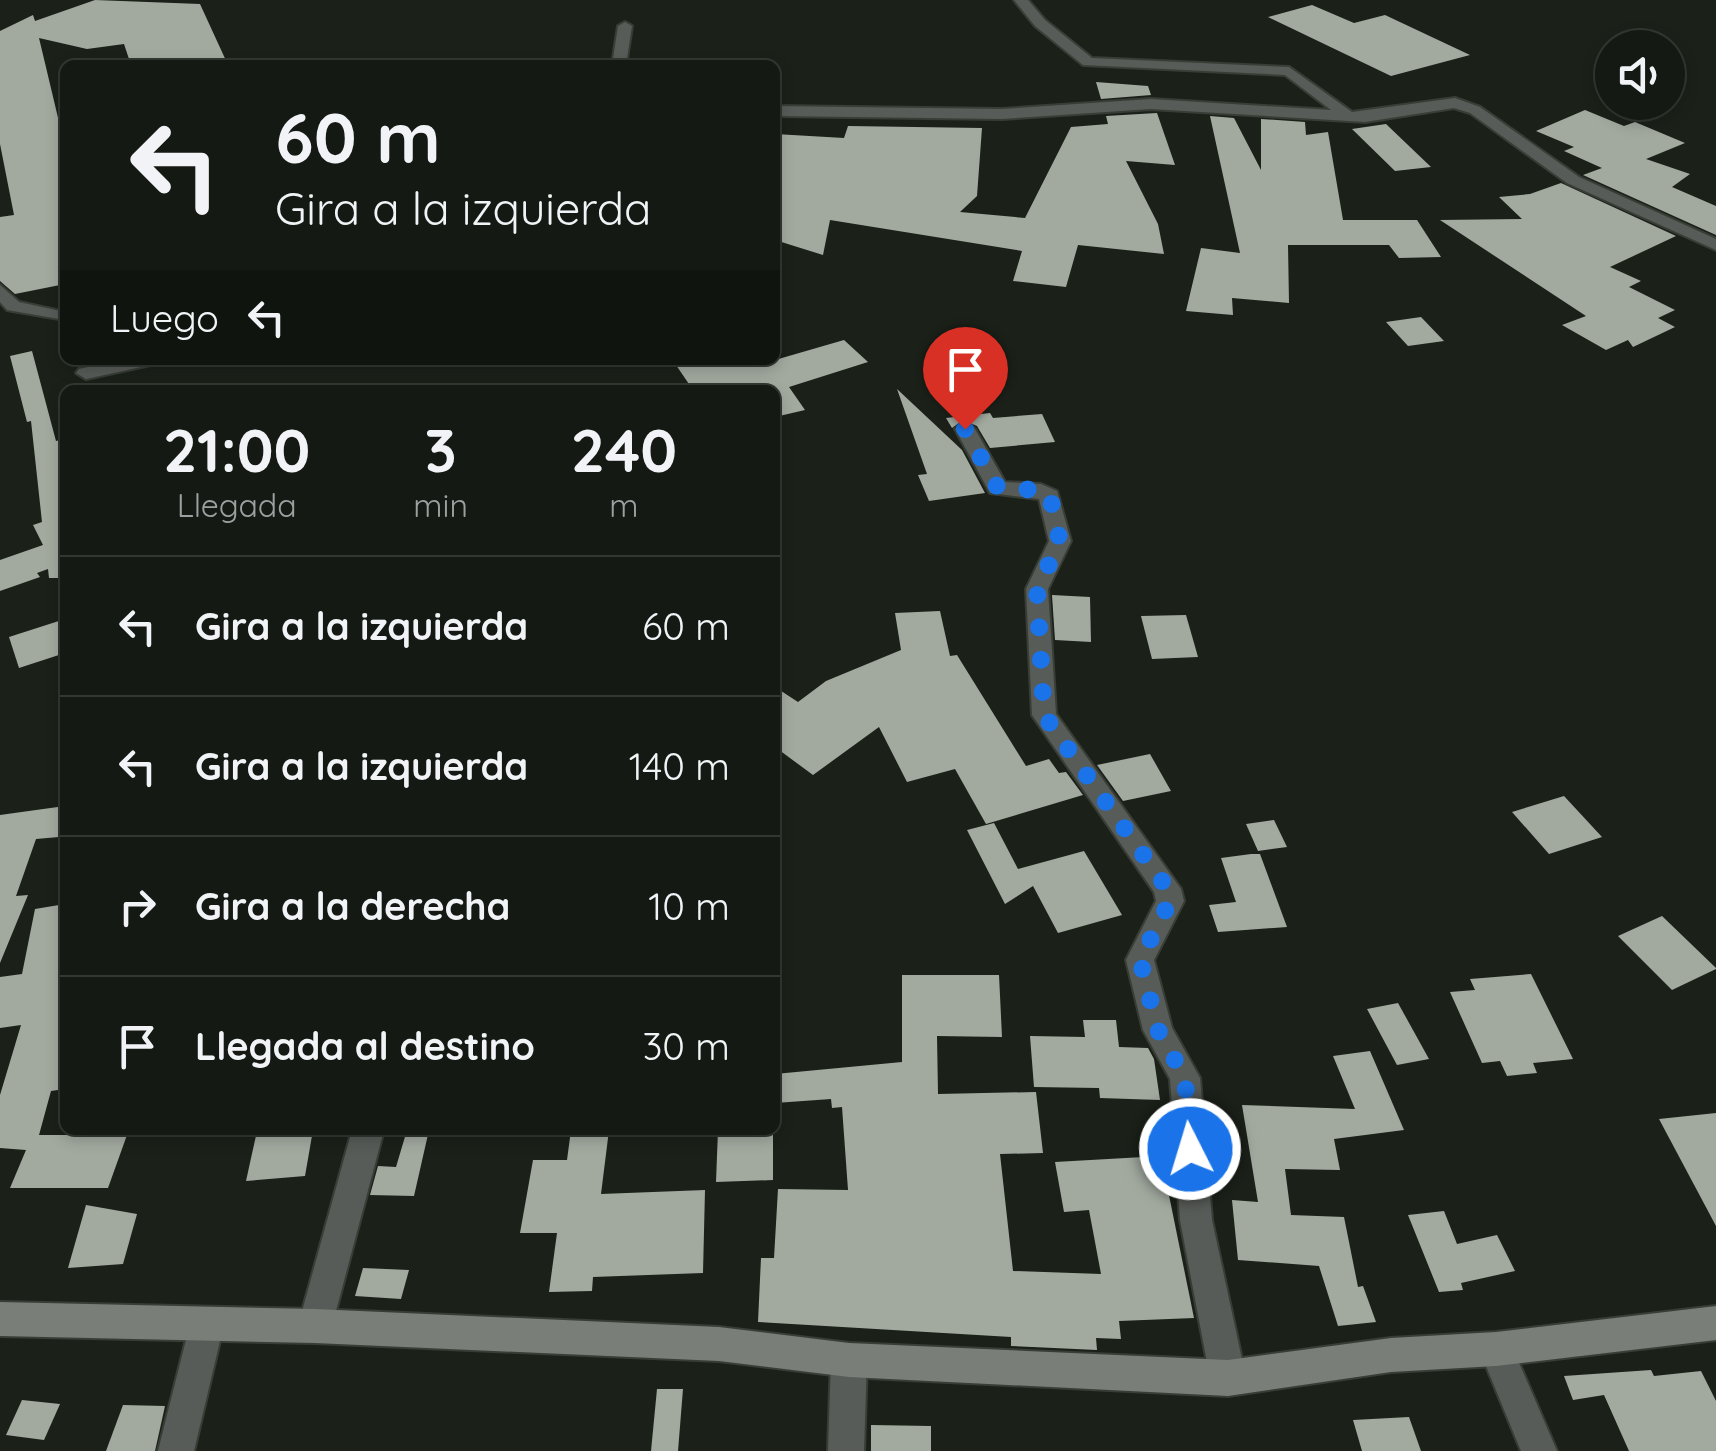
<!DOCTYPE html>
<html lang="es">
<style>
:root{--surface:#141913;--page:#212621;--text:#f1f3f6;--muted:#9da0a0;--line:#333833}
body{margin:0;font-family:Quicksand,sans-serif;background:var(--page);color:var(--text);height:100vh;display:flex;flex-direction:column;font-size:38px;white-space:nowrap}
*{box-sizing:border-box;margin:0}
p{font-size:32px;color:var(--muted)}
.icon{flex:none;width:55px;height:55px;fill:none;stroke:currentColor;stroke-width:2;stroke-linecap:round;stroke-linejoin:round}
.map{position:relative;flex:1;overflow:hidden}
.panel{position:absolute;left:60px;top:385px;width:720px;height:750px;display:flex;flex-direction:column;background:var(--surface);border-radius:15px;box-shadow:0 5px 15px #0003,0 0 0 2px var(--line)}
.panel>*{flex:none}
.banner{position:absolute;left:60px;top:60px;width:720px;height:305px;border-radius:15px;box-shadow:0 5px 15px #0003,0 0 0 2px var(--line);background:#141913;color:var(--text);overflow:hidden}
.controls{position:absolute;left:1595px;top:30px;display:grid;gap:20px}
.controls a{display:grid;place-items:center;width:90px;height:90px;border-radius:50%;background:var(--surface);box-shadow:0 5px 15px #0003,0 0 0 2px var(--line);font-size:50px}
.pin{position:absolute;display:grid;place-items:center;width:85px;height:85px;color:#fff;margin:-102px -42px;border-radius:50% 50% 50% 0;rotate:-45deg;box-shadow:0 0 10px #0007}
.pin .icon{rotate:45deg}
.me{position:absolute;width:110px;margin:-55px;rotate:355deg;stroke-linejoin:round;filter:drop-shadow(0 0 8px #0008)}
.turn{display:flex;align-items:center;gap:35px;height:210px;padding:0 50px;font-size:45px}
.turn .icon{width:130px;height:130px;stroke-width:2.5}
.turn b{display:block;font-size:70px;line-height:85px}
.then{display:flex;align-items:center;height:95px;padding:0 50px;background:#0003;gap:20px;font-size:38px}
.eta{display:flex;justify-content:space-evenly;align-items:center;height:170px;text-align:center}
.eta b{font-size:60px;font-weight:800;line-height:70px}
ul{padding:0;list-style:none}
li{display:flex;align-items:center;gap:30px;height:140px;padding:0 50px;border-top:2px solid var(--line)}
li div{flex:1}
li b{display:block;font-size:38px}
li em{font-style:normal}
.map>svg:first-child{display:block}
.building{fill:#a2aaa0}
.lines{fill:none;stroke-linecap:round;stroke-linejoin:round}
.street-casing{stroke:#383d36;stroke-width:4}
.secondary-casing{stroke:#383d36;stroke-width:4}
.street{fill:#585c58;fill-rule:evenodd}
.secondary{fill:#797e78;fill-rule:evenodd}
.route{stroke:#1a73e8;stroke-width:18;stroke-dasharray:0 32.4}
</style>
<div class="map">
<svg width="1716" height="1451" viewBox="0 0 1716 1451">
<rect width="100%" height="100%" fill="#1b2119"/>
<g class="building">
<path d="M95 0 200 4 228 65H131L124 44 87 49 39 38 65 147V284L15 294 0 281V217L14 215 0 144V31L33 15 35 21Z"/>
<path d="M1312 5 1354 23 1385 15 1470 55 1391 76 1268 17Z"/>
<path d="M1096 82 1148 86 1151 95 1101 99Z"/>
<path d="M1585 110 1624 126 1635 122 1685 143 1646 159 1690 174 1672 187 1716 206V235L1583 175 1602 168 1564 151 1574 147 1536 131Z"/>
<path d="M1157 113 1175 165 1126 161 1158 224 1164 254 1078 245 1066 287 1013 281 1022 251 830 220 823 255 775 240V134L844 138 848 126 982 128 977 196 960 212 1025 218 1071 127 1108 124 1106 116Z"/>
<path d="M1210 116 1234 118 1261 170V119L1305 122 1306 135 1328 132 1343 220H1417L1441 257 1399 258 1389 245H1288L1289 303 1232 298 1233 315 1186 311 1201 248 1240 253Z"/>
<path d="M1386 124 1431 167 1395 171 1352 129Z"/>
<path d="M1561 183 1676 236 1610 267 1641 281 1629 287 1675 310 1658 318 1675 327 1633 347 1628 340 1606 350 1562 325 1586 316 1440 220 1522 219 1499 197 1530 194Z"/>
<path d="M1421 317 1444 341 1408 346 1386 322Z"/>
<path d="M844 340 868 362 789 387 805 410 775 417V390H693L676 365 697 360H716L720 365 775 360Z"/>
<path d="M32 351 56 441 65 439V587L60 578H49L48 569 37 573 40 577 0 591V560L43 545 33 525 42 522 31 421 27 422 10 356Z"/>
<path d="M897 389 962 450 985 493 929 501 918 475 927 474Z"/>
<path d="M990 413 993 418 1042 414 1055 442 990 448 977 426 963 420 952 428 946 418Z"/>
<path d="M1052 595 1090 597 1091 642 1055 640Z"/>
<path d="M940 611 950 656 957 655 1026 766 1049 759 1059 773 1066 772 1083 795 986 824 955 769 907 782 879 727 813 775 775 747V687L798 702 826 681 901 650 895 613Z"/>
<path d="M1186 615 1198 657 1152 659 1141 616Z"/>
<path d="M65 619V653L19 668 9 637Z"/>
<path d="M1150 754 1171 791 1123 801 1097 765Z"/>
<path d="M1564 796 1602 837 1549 854 1512 812Z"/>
<path d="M65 806 59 837 36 839 16 896 28 895 0 963V815Z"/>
<path d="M1274 820 1287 847 1258 851 1246 824Z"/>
<path d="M994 823 1018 869 1084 851 1122 915 1058 933 1033 886 1005 904 967 830Z"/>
<path d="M1251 854H1260L1287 927 1218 932 1209 905 1236 902 1221 858Z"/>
<path d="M65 904V1089L51 1091 39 1135H127L108 1188H10L26 1150 0 1148V1095L21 1025 0 1028V977L22 974 35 909Z"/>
<path d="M1662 916 1716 968V969L1672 990 1618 936Z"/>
<path d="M1531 974 1573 1059 1533 1063 1537 1073 1507 1076 1500 1061 1482 1063 1450 992 1475 990 1470 979Z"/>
<path d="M902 975H999L1002 1037 937 1036 938 1094 1036 1092 1043 1153 1000 1154 1013 1271 1101 1274 1089 1210 1064 1212 1055 1162 1161 1156 1194 1318 1119 1321 1121 1339 1096 1338 1097 1350 1011 1346V1337L758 1322 761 1258H774L778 1189 848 1190 842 1107 832 1108 831 1099 775 1103V1074L902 1062Z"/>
<path d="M1398 1003 1429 1059 1397 1065 1367 1009Z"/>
<path d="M1083 1020H1116L1119 1047 1148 1048 1154 1059 1160 1100 1100 1098 1099 1088 1034 1087 1030 1036 1085 1037Z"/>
<path d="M1370 1051 1404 1130 1334 1139 1340 1170 1285 1169 1291 1215 1344 1217 1358 1287 1363 1286 1376 1322 1338 1326 1319 1266 1238 1260 1232 1200 1258 1202 1242 1105 1355 1109 1333 1056Z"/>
<path d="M1716 1113V1226L1659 1119Z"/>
<path d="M313 1130 305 1176 246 1181 257 1131Z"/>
<path d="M407 1130H429L414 1196 370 1195 378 1166 396 1167Z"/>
<path d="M571 1130H609L601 1194 705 1190 703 1273 593 1277 592 1291 549 1292 557 1233H520L533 1160H567Z"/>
<path d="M718 1130H773V1180L716 1182Z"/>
<path d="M86 1205 137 1214 123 1264 68 1268Z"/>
<path d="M1444 1211 1457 1244 1497 1235 1515 1271 1461 1283 1463 1290 1439 1292 1408 1215Z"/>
<path d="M363 1268 409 1270 401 1299 355 1296Z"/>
<path d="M1651 1370 1654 1376 1701 1371 1716 1401V1451H1629L1604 1395 1573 1400 1564 1376Z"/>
<path d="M657 1389H683L678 1451H651Z"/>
<path d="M22 1400 60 1404 44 1440 6 1435Z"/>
<path d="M123 1405 165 1406 155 1451H106Z"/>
<path d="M1409 1417 1421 1451H1362L1353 1420Z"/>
<path d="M871 1425 931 1426V1451H871Z"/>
</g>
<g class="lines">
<g class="street-casing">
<g id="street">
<path d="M1014 0H1028L1045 20 1092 58 1289 67 1352 112 1455 98 1480 107 1579 177 1716 239V250L1567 183 1470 113 1454 108 1365 122 1151 109 1002 119 775 116V106L1002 109 1151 99 1331 110 1285 75 1083 65 1035 26Z"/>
<path d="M625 22 632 26 626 65H612L618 26Z"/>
<path d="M0 285 19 302 65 312V320L7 310 0 302Z"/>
<path d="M120 360H158L155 364 86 379 76 373 79 369Z"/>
<path d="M965 423 975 429 1005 482 1041 484 1057 491 1071 541 1048 589 1056 714 1181 889 1184 901 1154 960 1172 1028 1200 1078 1212 1220 1246 1378 1241 1391 1228 1396 1215 1391 1210 1378 1180 1220 1170 1079 1143 1030 1126 960 1156 901 1154 892 1032 715 1026 589 1049 541 1039 499 990 493 955 429Z"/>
<path d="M352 1130H384L332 1326 327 1338 315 1343 303 1338 298 1326Z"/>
<path d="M207 1307 219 1312 224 1324 194 1451H158L190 1324 195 1312Z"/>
<path d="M1496 1332 1508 1337 1557 1451H1521L1479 1349 1484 1337Z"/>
<path d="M849 1343 861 1348 867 1360 864 1451H828L831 1360 837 1348Z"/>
</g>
</g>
<g class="secondary-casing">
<path id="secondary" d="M0 1302 315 1309 719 1327 849 1343 1228 1360 1391 1338 1496 1332 1716 1306V1340L1496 1366 1391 1372 1228 1396 849 1377 719 1361 315 1343 0 1336Z"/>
</g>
<use href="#street" class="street"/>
<use href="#secondary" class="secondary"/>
</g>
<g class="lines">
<path class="route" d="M965 429 998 488 1041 490 1050 496 1060 542 1037 589 1044 715 1167 888 1170 901 1140 960 1158 1030 1185 1078 1190 1149"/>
</g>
</svg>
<div class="controls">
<a><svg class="icon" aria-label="sound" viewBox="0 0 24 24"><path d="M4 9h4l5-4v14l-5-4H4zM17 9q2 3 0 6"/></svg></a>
</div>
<div class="pin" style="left:965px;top:429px;background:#d93025"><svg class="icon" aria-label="arrive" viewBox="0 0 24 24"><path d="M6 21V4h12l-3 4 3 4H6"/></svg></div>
<svg class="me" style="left:1190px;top:1149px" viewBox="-20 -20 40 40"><circle r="17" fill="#1a73e8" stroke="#fff" stroke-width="3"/><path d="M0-11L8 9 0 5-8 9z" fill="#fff"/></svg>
<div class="banner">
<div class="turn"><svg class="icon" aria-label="left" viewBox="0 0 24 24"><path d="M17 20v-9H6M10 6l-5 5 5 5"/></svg><div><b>60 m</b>Gira a la izquierda</div></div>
<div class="then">Luego<svg class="icon" aria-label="left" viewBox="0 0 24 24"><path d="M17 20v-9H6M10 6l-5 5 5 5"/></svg></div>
</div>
<section class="panel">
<div class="eta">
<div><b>21:00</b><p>Llegada</p></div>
<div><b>3</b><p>min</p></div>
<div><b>240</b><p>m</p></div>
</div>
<ul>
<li><svg class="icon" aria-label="left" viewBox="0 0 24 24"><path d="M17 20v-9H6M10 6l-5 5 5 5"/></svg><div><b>Gira a la izquierda</b></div><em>60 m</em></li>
<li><svg class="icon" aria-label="left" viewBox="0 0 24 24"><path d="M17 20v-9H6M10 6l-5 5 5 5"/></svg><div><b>Gira a la izquierda</b></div><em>140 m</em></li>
<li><svg class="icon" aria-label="right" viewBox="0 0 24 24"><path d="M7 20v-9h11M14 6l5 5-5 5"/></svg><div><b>Gira a la derecha</b></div><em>10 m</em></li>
<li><svg class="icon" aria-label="arrive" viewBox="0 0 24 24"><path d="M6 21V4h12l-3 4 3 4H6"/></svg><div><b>Llegada al destino</b></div><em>30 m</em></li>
</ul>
</section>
</div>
